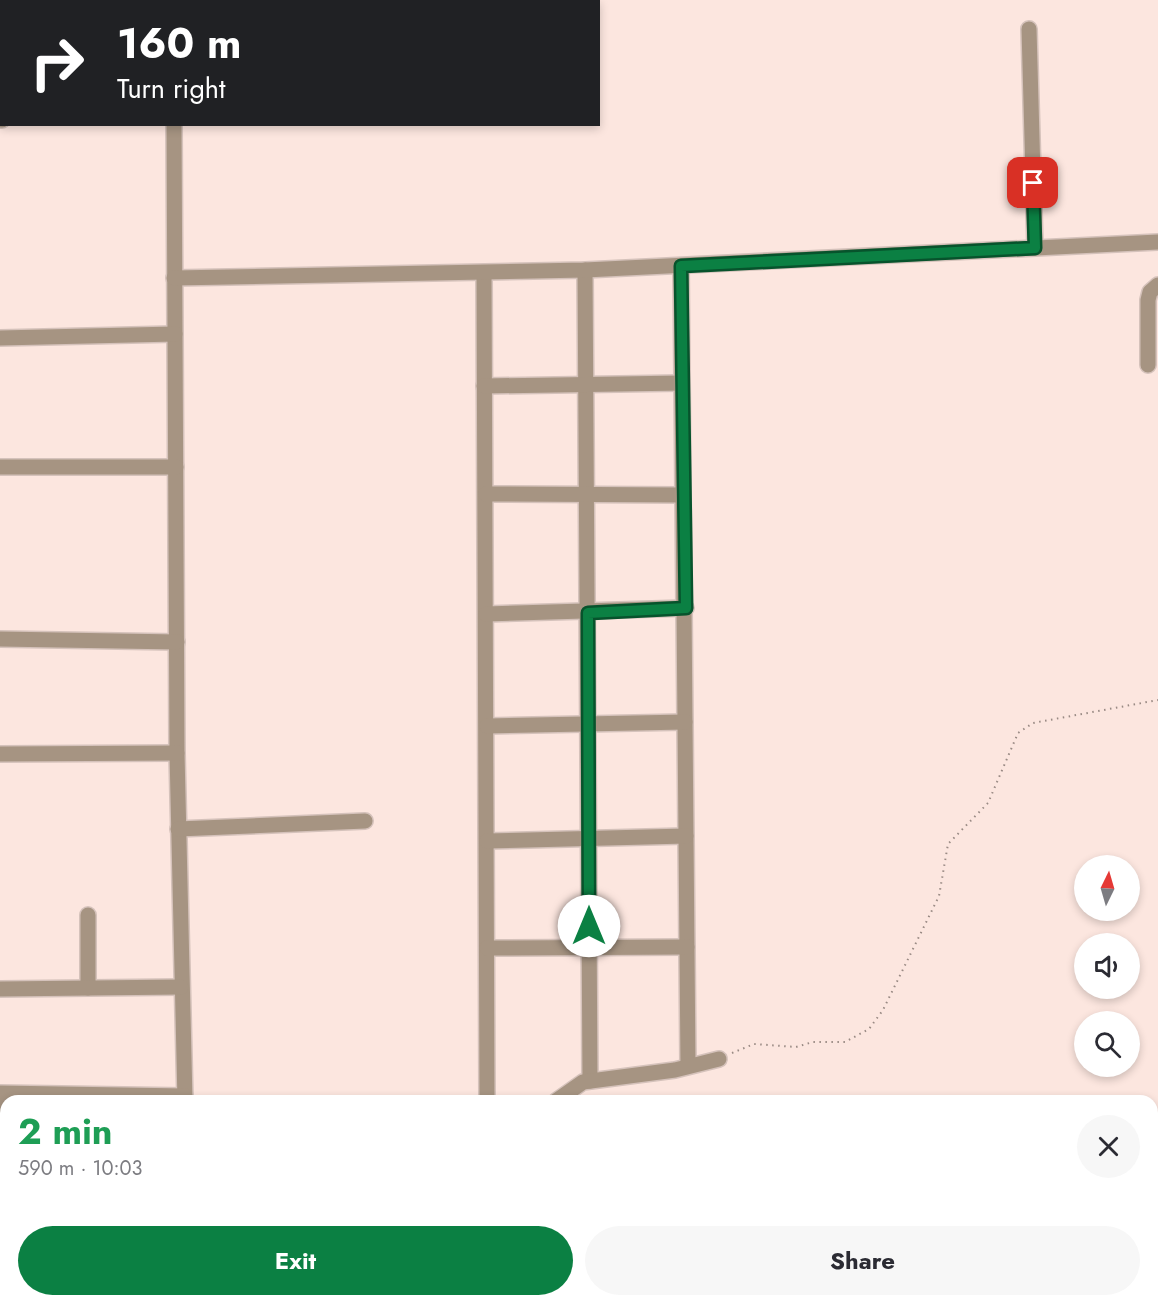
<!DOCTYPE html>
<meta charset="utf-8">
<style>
:root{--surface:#fff;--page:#f7f7f7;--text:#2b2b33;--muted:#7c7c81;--accent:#0b8043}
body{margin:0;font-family:Jost,sans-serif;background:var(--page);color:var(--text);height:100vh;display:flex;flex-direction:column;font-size:22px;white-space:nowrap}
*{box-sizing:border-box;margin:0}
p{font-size:20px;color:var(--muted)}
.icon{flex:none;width:33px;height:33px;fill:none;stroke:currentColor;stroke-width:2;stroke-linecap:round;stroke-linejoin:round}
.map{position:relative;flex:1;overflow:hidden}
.side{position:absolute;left:0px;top:1095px;width:1158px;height:212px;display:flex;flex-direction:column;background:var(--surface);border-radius:18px 18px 0 0;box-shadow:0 3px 9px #0003}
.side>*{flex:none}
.hud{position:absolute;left:0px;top:0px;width:600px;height:126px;box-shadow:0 3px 9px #0003;background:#202124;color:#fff;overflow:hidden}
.needle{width:39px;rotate:5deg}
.buttons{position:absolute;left:1074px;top:855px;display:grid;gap:12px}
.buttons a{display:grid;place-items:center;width:66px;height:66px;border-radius:50%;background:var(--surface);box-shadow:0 3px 9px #0003;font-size:30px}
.pin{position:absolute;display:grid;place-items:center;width:51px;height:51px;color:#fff;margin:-26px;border-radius:12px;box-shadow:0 3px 9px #0006}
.me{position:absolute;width:66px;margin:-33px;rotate:0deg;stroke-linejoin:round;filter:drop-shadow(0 0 4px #0008)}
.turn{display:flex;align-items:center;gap:21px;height:126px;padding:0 18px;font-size:27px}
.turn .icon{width:78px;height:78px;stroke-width:2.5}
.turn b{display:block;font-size:42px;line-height:51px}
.round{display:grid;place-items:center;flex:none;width:63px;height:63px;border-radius:32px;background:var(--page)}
.headline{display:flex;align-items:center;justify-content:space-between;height:102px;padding:0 18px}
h1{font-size:36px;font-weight:700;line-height:45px;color:#1e9e55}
.cta{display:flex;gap:12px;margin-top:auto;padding:12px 18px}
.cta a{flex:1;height:69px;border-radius:36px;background:var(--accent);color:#fff;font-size:24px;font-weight:700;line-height:69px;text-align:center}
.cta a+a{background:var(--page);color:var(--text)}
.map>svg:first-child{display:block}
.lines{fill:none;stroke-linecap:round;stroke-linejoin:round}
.minor-casing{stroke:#d5c2bb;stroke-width:18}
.path{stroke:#998a84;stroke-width:2;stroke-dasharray:1.5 4.5;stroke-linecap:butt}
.minor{stroke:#a69482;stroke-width:15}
.route-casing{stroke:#07532c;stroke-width:15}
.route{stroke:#0b8043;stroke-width:10}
</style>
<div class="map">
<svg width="1158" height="1306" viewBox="0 0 1158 1306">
<rect width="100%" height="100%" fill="#fce6df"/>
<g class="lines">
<g class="minor-casing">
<g id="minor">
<path d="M174 2V0"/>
<path d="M1029 29 1035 248"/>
<path d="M0 120H2"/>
<path d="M174 124 177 753 185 1101"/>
<path d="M681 266 688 1066"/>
<path d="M585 270 590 1081"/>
<path d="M484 273 487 1101"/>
<path d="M174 278 585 270 1158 242"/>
<path d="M0 338 175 334"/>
<path d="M1148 365V300L1150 292 1158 285"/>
<path d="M484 386 682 383"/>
<path d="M0 467H176"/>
<path d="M486 494 683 495"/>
<path d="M486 614 686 608"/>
<path d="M0 639 177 642"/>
<path d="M487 726 685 722"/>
<path d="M0 754 177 753"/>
<path d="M178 829 365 821"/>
<path d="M487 841 686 836"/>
<path d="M487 948 687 947"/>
<path d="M88 988V915"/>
<path d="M0 989 181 987"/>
<path d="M0 1093 185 1096"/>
<path d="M556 1101 583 1082 675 1070 719 1059"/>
<path d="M0 1106 6 1112"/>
<path d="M0 1199H6"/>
<path d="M426 1300V1306"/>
<path d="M587 1300V1306"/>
<path d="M186 1306 223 1300"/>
<path d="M339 1306V1300"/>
</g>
</g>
<path class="path" d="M732 1053 754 1044 796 1047 813 1042H845L869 1029 883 1010 939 896 948 844 988 803 1018 733 1033 723 1158 700"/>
<use href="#minor" class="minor"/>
</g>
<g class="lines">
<g class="route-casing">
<path id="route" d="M589 926 588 613 686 608 681 266 1035 248 1033 183"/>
</g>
<use href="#route" class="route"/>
</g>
</svg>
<div class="buttons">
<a><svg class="needle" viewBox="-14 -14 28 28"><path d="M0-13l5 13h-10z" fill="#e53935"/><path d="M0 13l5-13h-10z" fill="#7c7c81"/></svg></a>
<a><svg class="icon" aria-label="sound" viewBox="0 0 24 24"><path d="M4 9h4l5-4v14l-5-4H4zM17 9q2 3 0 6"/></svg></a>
<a><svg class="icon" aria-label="search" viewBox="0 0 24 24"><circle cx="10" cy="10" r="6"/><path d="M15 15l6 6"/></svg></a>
</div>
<div class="pin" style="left:1033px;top:183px;background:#d93025"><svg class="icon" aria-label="arrive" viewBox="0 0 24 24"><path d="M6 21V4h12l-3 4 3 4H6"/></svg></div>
<svg class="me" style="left:589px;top:926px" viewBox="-20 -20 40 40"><circle r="19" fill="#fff"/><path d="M0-13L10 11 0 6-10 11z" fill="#0b8043"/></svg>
<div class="hud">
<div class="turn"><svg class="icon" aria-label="right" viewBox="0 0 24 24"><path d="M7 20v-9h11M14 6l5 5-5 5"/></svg><div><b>160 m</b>Turn right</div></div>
</div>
<section class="side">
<div class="headline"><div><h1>2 min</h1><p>590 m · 10:03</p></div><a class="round"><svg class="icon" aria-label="close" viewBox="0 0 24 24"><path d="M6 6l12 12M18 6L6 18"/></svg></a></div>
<div class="cta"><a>Exit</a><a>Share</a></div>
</section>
</div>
